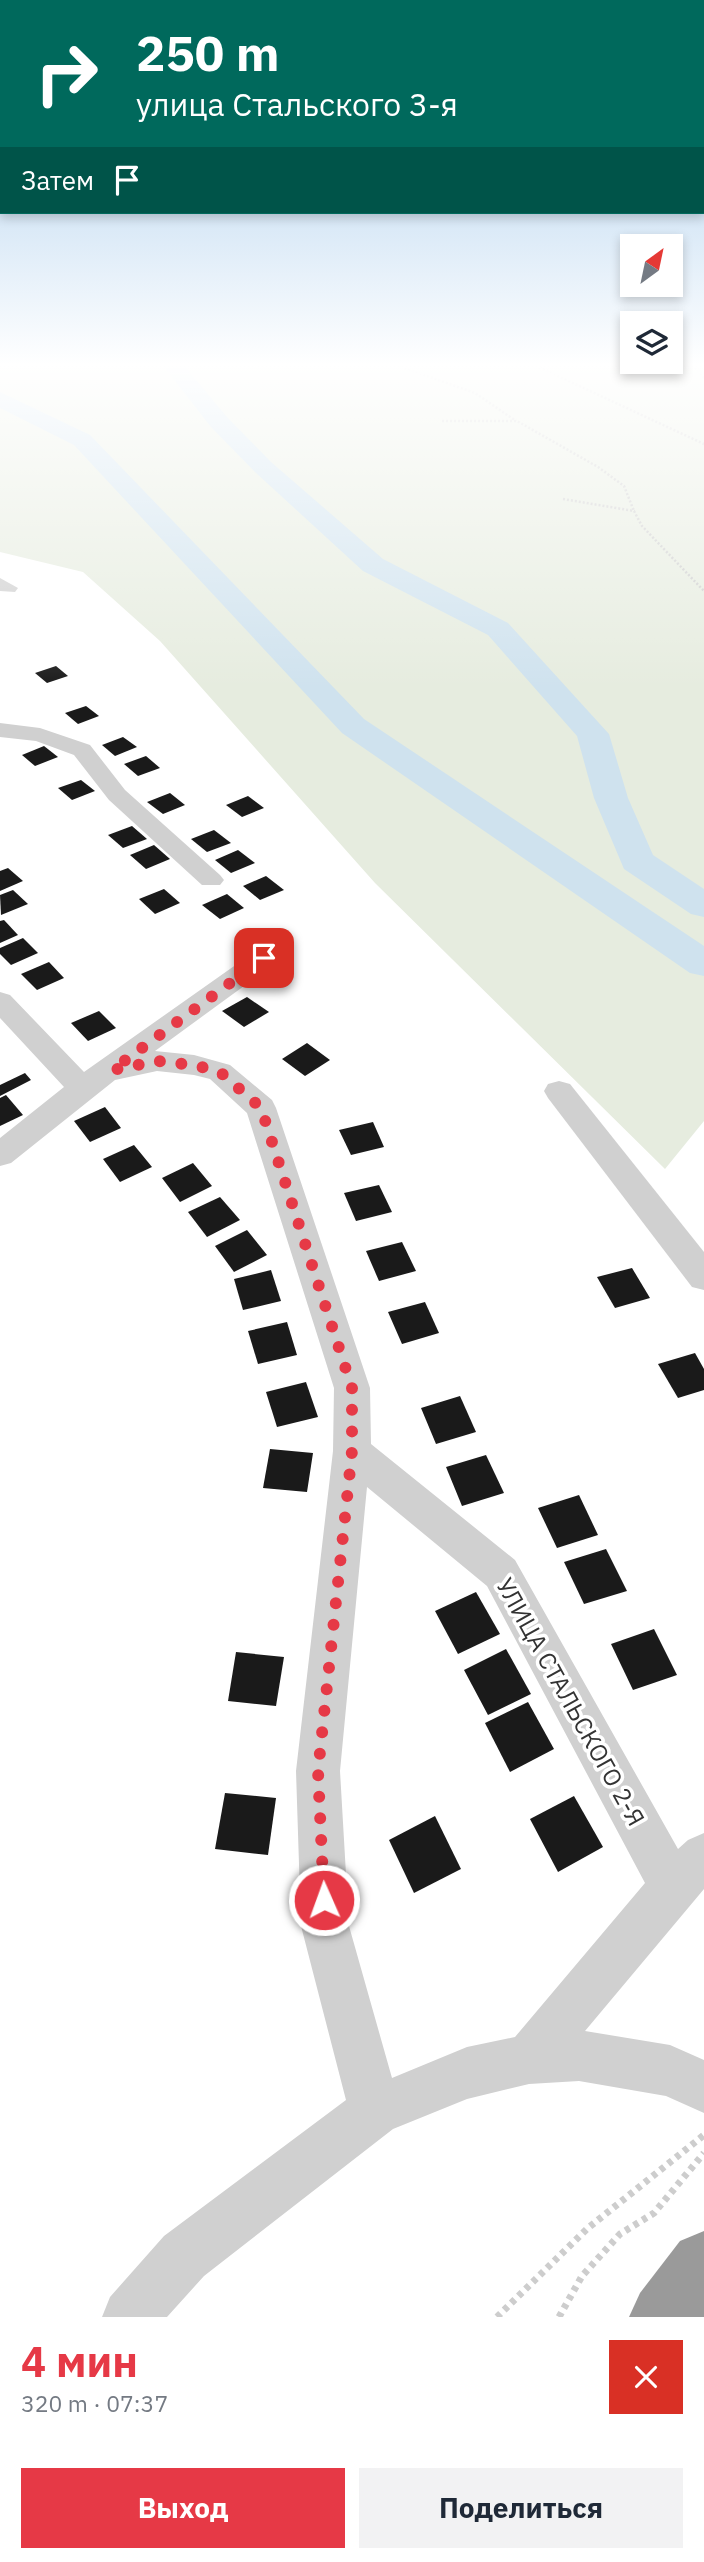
<!DOCTYPE html>
<html lang="ru">
<meta charset="utf-8">
<style>
:root{--surface:#fff;--page:#f2f2f3;--text:#1f2937;--muted:#747a83;--accent:#e63946}
body{margin:0;font-family:"IBM Plex Sans",sans-serif;background:var(--page);color:var(--text);height:100vh;display:flex;flex-direction:column;font-size:26px;white-space:nowrap}
*{box-sizing:border-box;margin:0}
p{font-size:23px;color:var(--muted)}
.icon{flex:none;width:38px;height:38px;fill:none;stroke:currentColor;stroke-width:2;stroke-linecap:round;stroke-linejoin:round}
.map{position:relative;height:2317px;overflow:hidden}
.panel{display:flex;flex-direction:column;background:var(--surface);flex:1}
.panel>*{flex:none}
.banner{position:absolute;left:0px;top:0px;width:705px;height:214px;box-shadow:0 4px 10px #0003;background:#00695c;color:#fff;overflow:hidden}
.needle{width:46px;rotate:33deg}
.buttons{position:absolute;left:620px;top:234px;display:grid;gap:14px}
.buttons a{display:grid;place-items:center;width:63px;height:63px;border-radius:0px;background:var(--surface);box-shadow:0 4px 10px #0003;font-size:35px}
.pin{position:absolute;display:grid;place-items:center;width:60px;height:60px;color:#fff;margin:-30px;border-radius:14px;box-shadow:0 4px 10px #0006}
.me{position:absolute;width:77px;margin:-38px;rotate:358deg;stroke-linejoin:round;filter:drop-shadow(0 0 5px #0008)}
.turn{display:flex;align-items:center;gap:24px;height:147px;padding:0 21px;font-size:32px}
.turn .icon{width:91px;height:91px;stroke-width:2.5}
.turn b{display:block;font-size:49px;line-height:60px}
.then{display:flex;align-items:center;height:66px;padding:0 21px;background:#0003;gap:14px;font-size:26px}
.round{display:grid;place-items:center;flex:none;width:74px;height:74px;border-radius:0px;background:var(--page)}
.overview{display:flex;align-items:center;justify-content:space-between;height:119px;padding:0 21px}
h1{font-size:42px;font-weight:700;line-height:52px;color:var(--accent)}
.cta{display:flex;gap:14px;margin-top:auto;padding:14px 21px}
.cta a{flex:1;height:80px;border-radius:0px;background:var(--accent);color:#fff;font-size:28px;font-weight:700;line-height:80px;text-align:center}
.cta a+a{background:var(--page);color:var(--text)}
.map>svg:first-child{display:block}
.green{fill:#e6ecdf}
.lines{fill:none;stroke-linecap:round;stroke-linejoin:round}
.river{fill:#cfe2ee;fill-rule:evenodd}
.building{fill:#1a1a1a}
.path-far1{stroke:#cdcdcd;stroke-width:2.5;stroke-dasharray:2 2;stroke-linecap:butt}
.path{stroke:#cdcdcd;stroke-width:7;stroke-dasharray:5 5;stroke-linecap:butt}
.minor{fill:#d0d0d0;fill-rule:evenodd}
.highway{fill:#9a9a9a;fill-rule:evenodd}
.route{stroke:#e63946;stroke-width:12;stroke-dasharray:0 21.6}
.labels{text-anchor:middle;stroke-width:7;stroke-linejoin:round;paint-order:stroke}
.near-street-label{font-size:24px;fill:#333;stroke:#fff}
</style>
<div class="map">
<svg width="704" height="2317" viewBox="0 0 704 2317">
<rect width="100%" height="100%" fill="#fff"/>
<path class="green" d="M0 364H704V1121L665 1169 375 883 160 641 83 572 0 552Z"/>
<g class="lines">
<g class="river">
<path d="M167 364H189L186 368 227 417 271 462 383 559 508 623 609 734 628 798 653 855 704 889V917L691 914 624 869 594 798 577 736 488 635 363 571 255 472 211 427 168 372 165 368Z"/>
<path d="M0 392 90 435 364 719 704 946V976L690 973 342 733 74 445 0 408Z"/>
</g>
</g>
<g class="building">
<path d="M56 666 68 676 47 683 35 673Z"/>
<path d="M86 706 99 716 78 724 65 713Z"/>
<path d="M123 737 137 747 115 756 102 745Z"/>
<path d="M44 746 58 757 35 766 22 755Z"/>
<path d="M146 756 160 768 138 776 124 764Z"/>
<path d="M81 780 95 791 72 800 58 788Z"/>
<path d="M170 793 185 805 163 814 147 802Z"/>
<path d="M248 796 264 808 242 817 226 805Z"/>
<path d="M132 826 147 839 123 848 108 835Z"/>
<path d="M214 830 231 843 207 852 191 839Z"/>
<path d="M154 845 170 859 146 869 130 855Z"/>
<path d="M238 850 255 863 231 873 215 860Z"/>
<path d="M8 868 23 881 0 891V871Z"/>
<path d="M266 876 284 890 260 900 243 886Z"/>
<path d="M164 889 180 903 155 914 139 899Z"/>
<path d="M13 890 28 904 1 915 0 895Z"/>
<path d="M227 894 244 908 220 919 202 905Z"/>
<path d="M4 920 18 935 0 943V921Z"/>
<path d="M23 938 38 953 11 965 0 954V948Z"/>
<path d="M49 962 64 978 37 990 21 974Z"/>
<path d="M247 997 269 1012 244 1027 222 1011Z"/>
<path d="M99 1011 116 1028 88 1041 71 1023Z"/>
<path d="M307 1043 330 1060 305 1076 282 1059Z"/>
<path d="M25 1073 31 1080 0 1096V1085Z"/>
<path d="M6 1095 23 1115 0 1126V1098Z"/>
<path d="M105 1107 121 1128 90 1142 74 1121Z"/>
<path d="M373 1122 384 1147 351 1155 339 1130Z"/>
<path d="M134 1145 152 1167 120 1182 103 1159Z"/>
<path d="M193 1163 212 1186 180 1202 162 1178Z"/>
<path d="M379 1185 392 1212 356 1221 344 1193Z"/>
<path d="M220 1197 240 1220 207 1237 188 1212Z"/>
<path d="M247 1230 267 1255 234 1272 215 1246Z"/>
<path d="M402 1242 416 1271 379 1281 366 1251Z"/>
<path d="M632 1268 650 1298 615 1308 597 1277Z"/>
<path d="M271 1270 281 1301 243 1310 234 1279Z"/>
<path d="M425 1302 439 1333 402 1344 388 1312Z"/>
<path d="M287 1322 297 1355 258 1364 248 1331Z"/>
<path d="M695 1353 704 1369V1390L678 1398 658 1364Z"/>
<path d="M306 1382 318 1417 277 1427 266 1392Z"/>
<path d="M460 1396 476 1432 436 1444 421 1408Z"/>
<path d="M270 1449 313 1453 307 1492 263 1488Z"/>
<path d="M486 1455 504 1493 462 1506 446 1467Z"/>
<path d="M579 1495 598 1535 557 1548 538 1508Z"/>
<path d="M606 1549 627 1591 584 1604 564 1562Z"/>
<path d="M476 1592 500 1634 458 1654 435 1611Z"/>
<path d="M654 1629 677 1675 633 1690 611 1644Z"/>
<path d="M506 1649 531 1694 488 1715 464 1670Z"/>
<path d="M236 1652 284 1657 276 1706 228 1701Z"/>
<path d="M528 1702 554 1749 510 1772 485 1723Z"/>
<path d="M225 1793 276 1798 268 1855 215 1849Z"/>
<path d="M574 1796 603 1847 558 1872 530 1819Z"/>
<path d="M435 1816 461 1869 414 1893 389 1840Z"/>
</g>
<g class="lines">
<g class="path-far1">
<path d="M393 364 475 393 516 421"/>
<path d="M532 364 704 444"/>
<path d="M693 364 704 378"/>
<path d="M442 421H517L598 467 624 486 634 511"/>
<path d="M563 499 634 511 642 526 704 591"/>
</g>
<g class="path">
<path d="M497 2317 588 2228 704 2135"/>
<path d="M559 2317 582 2276 620 2234 654 2213 704 2153"/>
</g>
<g class="minor">
<path d="M0 578 18 588 15 592 0 591Z"/>
<path d="M0 723 40 728 90 745 125 790 220 875 224 880 220 885H202L109 800 74 755 36 741 0 737Z"/>
<path d="M264 949 274 952 278 958 274 964 155 1051 194 1055 230 1065 272 1100 276 1108 370 1388 371 1444 515 1560 678 1849 688 1840 704 1833V1889L585 2031 670 2045 704 2060V2113L666 2096 579 2081 529 2084 467 2099 393 2129 204 2276 167 2317H102L110 2297 164 2236 346 2100 301 1926 296 1771 333 1451 334 1388 247 1113 210 1079 194 1075 157 1071 115 1080 11 1163 0 1166V1138L64 1087 0 1018V992L10 995 84 1072 254 952ZM367 1487 487 1586 645 1883 515 2037 467 2047 392 2078 349 1926 340 1771Z"/>
<path d="M559 1081 570 1084 704 1252V1290L692 1287 548 1098 544 1091 548 1084Z"/>
</g>
<path class="highway" d="M704 2231V2317H629L640 2293 680 2241Z"/>
</g>
<linearGradient id="sky" x2="0" y2="1"><stop stop-color="#9ec6ea"/><stop offset="0.53" stop-color="#fff"/><stop offset="1" stop-color="#fff" stop-opacity="0"/></linearGradient>
<rect width="704" height="688" fill="url(#sky)"/>
<g class="lines">
<path class="route" d="M264 958 112 1070 157 1061 194 1065 220 1072 261 1108 352 1388V1451L318 1771 324 1900"/>
</g>
<g class="labels">
<g class="near-street-label">
<text transform="translate(570 1702) rotate(61)" y="8">УЛИЦА СТАЛЬСКОГО 2-Я</text>
</g>
</g>
</svg>
<div class="buttons">
<a><svg class="needle" viewBox="-14 -14 28 28"><path d="M0-13l5 13h-10z" fill="#e53935"/><path d="M0 13l5-13h-10z" fill="#747a83"/></svg></a>
<a><svg class="icon" aria-label="layers" viewBox="0 0 24 24"><path d="M12 4l9 5-9 5-9-5zM3 14l9 5 9-5"/></svg></a>
</div>
<div class="pin" style="left:264px;top:958px;background:#d93025"><svg class="icon" aria-label="arrive" viewBox="0 0 24 24"><path d="M6 21V4h12l-3 4 3 4H6"/></svg></div>
<svg class="me" style="left:324px;top:1900px" viewBox="-20 -20 40 40"><circle r="17" fill="#e63946" stroke="#fff" stroke-width="3"/><path d="M0-11L8 9 0 5-8 9z" fill="#fff"/></svg>
<div class="banner">
<div class="turn"><svg class="icon" aria-label="right" viewBox="0 0 24 24"><path d="M7 20v-9h11M14 6l5 5-5 5"/></svg><div><b>250 m</b>улица Стальского 3-я</div></div>
<div class="then">Затем<svg class="icon" aria-label="arrive" viewBox="0 0 24 24"><path d="M6 21V4h12l-3 4 3 4H6"/></svg></div>
</div>
</div>
<section class="panel">
<div class="overview"><div><h1>4 мин</h1><p>320 m · 07:37</p></div><a class="round" style="background:#d93025;color:#fff"><svg class="icon" aria-label="close" viewBox="0 0 24 24"><path d="M6 6l12 12M18 6L6 18"/></svg></a></div>
<div class="cta"><a>Выход</a><a>Поделиться</a></div>
</section>
